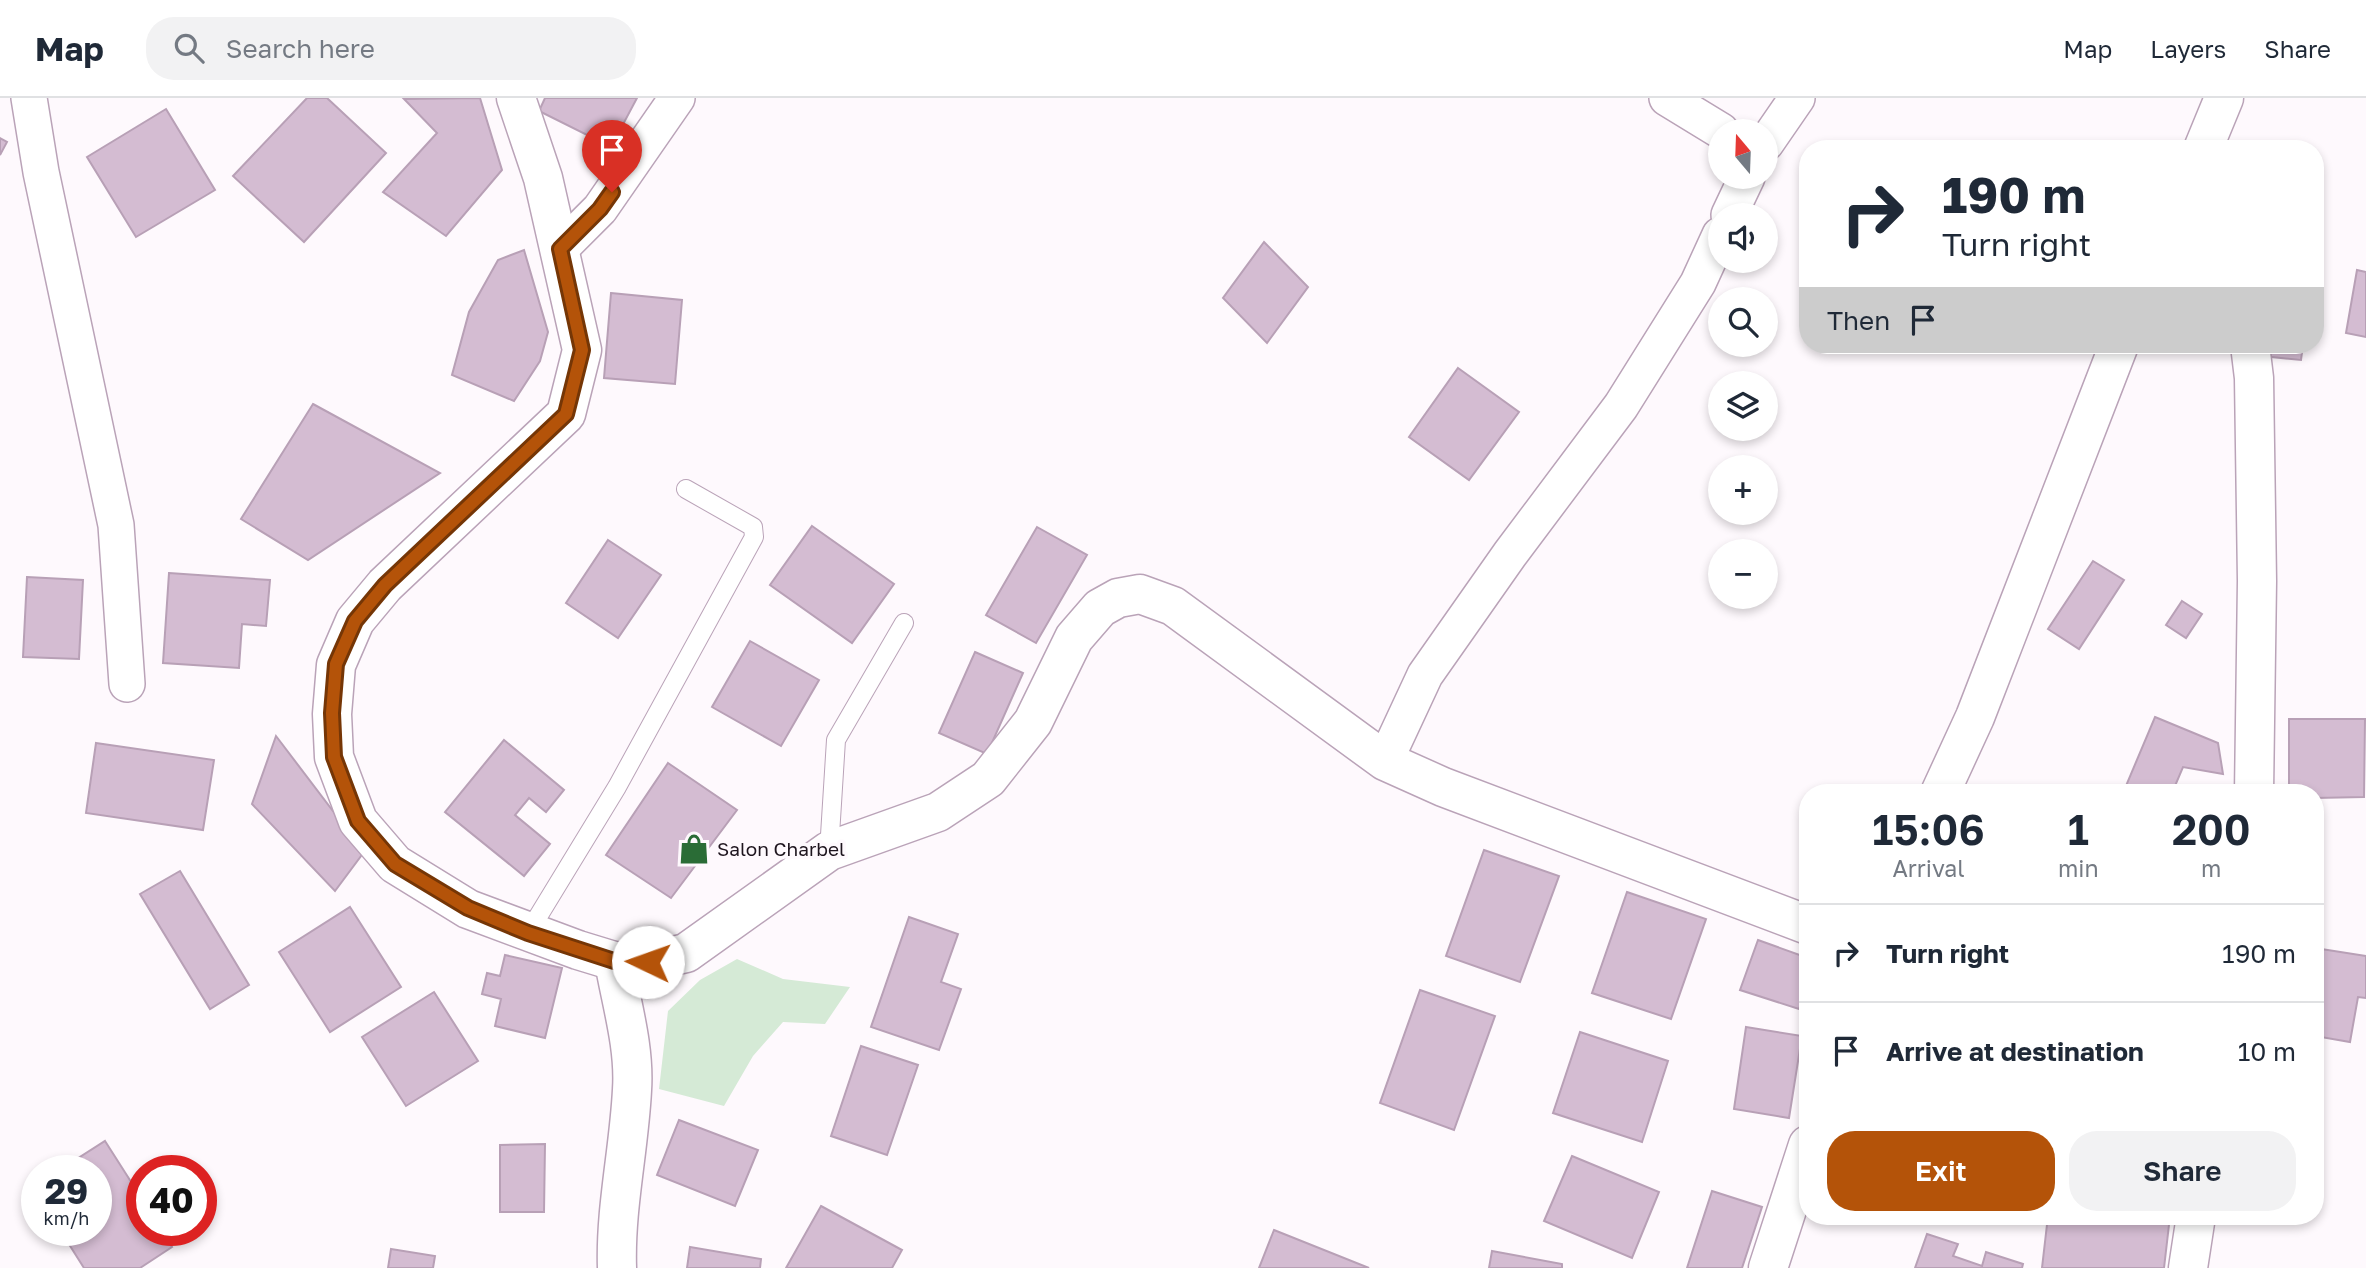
<!DOCTYPE html>
<meta charset="utf-8">
<style>
:root{--surface:#fff;--page:#f2f2f3;--text:#1f2937;--muted:#747a83;--line:#e0e1e3;--accent:#b45309}
body{margin:0;font-family:"Golos Text",sans-serif;background:var(--page);color:var(--text);height:100vh;display:flex;flex-direction:column;font-size:26px;white-space:nowrap}
*{box-sizing:border-box;margin:0}
p{font-size:23px;color:var(--muted)}
.icon{flex:none;width:38px;height:38px;fill:none;stroke:currentColor;stroke-width:2;stroke-linecap:round;stroke-linejoin:round}
.map{position:relative;flex:1;overflow:hidden}
.sheet{position:absolute;left:1799px;top:686px;width:525px;height:441px;display:flex;flex-direction:column;background:var(--surface);border-radius:28px;box-shadow:0 4px 10px #0003}
.sheet>*{flex:none}
.guide{position:absolute;left:1799px;top:42px;width:525px;height:214px;border-radius:28px;box-shadow:0 4px 10px #0003;background:#fff;color:var(--text);overflow:hidden}
.needle{width:46px;rotate:341deg}
.tools{position:absolute;left:1708px;top:21px;display:grid;gap:14px}
.tools a{display:grid;place-items:center;width:70px;height:70px;border-radius:50%;background:var(--surface);box-shadow:0 4px 10px #0003;font-size:35px}
.speed{position:absolute;left:21px;top:1057px;display:flex;gap:14px;font-size:35px;font-weight:700;text-align:center}
.speed>*{display:grid;place-content:center;width:91px;height:91px;border-radius:50%;background:var(--surface);box-shadow:0 4px 10px #0003;line-height:1}
.speed small{font-size:18px;font-weight:400}
.speed .limit{border:10px solid #d22;background:#fff;color:#111}
.pin{position:absolute;display:grid;place-items:center;width:60px;height:60px;color:#fff;margin:-72px -30px;border-radius:50% 50% 50% 0;rotate:-45deg;box-shadow:0 0 7px #0007}
.pin .icon{rotate:45deg}
.me{position:absolute;width:77px;margin:-38px;rotate:273deg;stroke-linejoin:round;filter:drop-shadow(0 0 5px #0008)}
.turn{display:flex;align-items:center;gap:24px;height:147px;padding:0 28px;font-size:32px}
.turn .icon{width:91px;height:91px;stroke-width:2.5}
.turn b{display:block;font-size:49px;line-height:60px}
.then{display:flex;align-items:center;height:66px;padding:0 28px;background:#0003;gap:14px;font-size:26px}
.eta{display:flex;justify-content:space-evenly;align-items:center;height:119px;text-align:center}
.eta b{font-size:42px;font-weight:600;line-height:49px}
.action{display:flex;gap:14px;margin-top:auto;padding:14px 28px}
.action a{flex:1;height:80px;border-radius:28px;background:var(--accent);color:#fff;font-size:28px;font-weight:600;line-height:80px;text-align:center}
.action a+a{background:var(--page);color:var(--text)}
ul{padding:0;list-style:none}
li{display:flex;align-items:center;gap:21px;height:98px;padding:0 28px;border-top:2px solid var(--line)}
li div{flex:1}
li b{display:block;font-size:26px}
li em{font-style:normal}
header{display:flex;align-items:center;gap:42px;box-sizing:border-box;height:98px;padding:0 35px;background:var(--surface);border-bottom:2px solid var(--line)}
header strong{font-size:33px}
nav{display:flex;gap:38px;margin-inline-start:auto;font-size:24px}
.search{width:490px;height:63px;background:var(--page);display:flex;align-items:center;gap:18px;box-sizing:border-box;padding:0 24px;border-radius:28px;color:var(--muted);font-size:26px}
.map>svg:first-child{display:block}
.green{fill:#d5ead6}
.building{fill:#d4bcd2;stroke:#b8a0b6;stroke-width:2}
.lines{fill:none;stroke-linecap:round;stroke-linejoin:round}
.lane-casing{stroke:#baa3b8;stroke-width:20}
.street-casing{stroke:#baa3b8;stroke-width:38}
.secondary-casing{stroke:#baa3b8;stroke-width:41}
.lane{stroke:#fff;stroke-width:18}
.street{stroke:#fff;stroke-width:35}
.secondary{stroke:#fff;stroke-width:38}
.route-casing{stroke:#753606;stroke-width:18}
.route{stroke:#b45309;stroke-width:12}
.labels{text-anchor:middle;stroke-width:7;stroke-linejoin:round;paint-order:stroke}
.poi-label{font-size:19px;fill:#1e151e;stroke:#fef9fd;text-anchor:start}
</style>
<header>
<strong>Map</strong>
<div class="search"><svg class="icon" aria-label="search" viewBox="0 0 24 24"><circle cx="10" cy="10" r="6"/><path d="M15 15l6 6"/></svg>Search here</div>
<nav><a>Map</a><a>Layers</a><a>Share</a></nav>
</header>
<div class="map">
<svg width="2366" height="1170" viewBox="0 0 2366 1170">
<rect width="100%" height="100%" fill="#fef9fd"/>
<path class="green" d="M737 861 783 881 850 889 825 926 783 924 753 958 724 1008 659 991 668 913 700 882Z"/>
<g class="building">
<path d="M307 0H327L386 55 304 144 233 78Z"/>
<path d="M480 0 502 72 446 138 383 94 437 35 404 1Z"/>
<path d="M545 0H637L611 49 539 13Z"/>
<path d="M166 11 215 92 136 139 87 59Z"/>
<path d="M0 40 7 44 0 57Z"/>
<path d="M1264 144 1308 189 1267 245 1223 200Z"/>
<path d="M524 152 548 234 540 263 514 303 452 277 469 214 498 162Z"/>
<path d="M2357 172 2366 174V239L2346 235Z"/>
<path d="M611 195 682 202 675 286 604 280Z"/>
<path d="M2263 247H2303L2301 262 2262 258Z"/>
<path d="M1458 270 1519 314 1469 382 1409 339Z"/>
<path d="M313 306 440 375 308 462 241 421Z"/>
<path d="M812 428 894 486 852 545 770 487Z"/>
<path d="M1037 429 1087 457 1036 545 986 517Z"/>
<path d="M608 442 661 477 618 540 566 505Z"/>
<path d="M2093 463 2124 482 2079 551 2048 531Z"/>
<path d="M169 475 270 482 266 528 242 526 239 570 163 565Z"/>
<path d="M27 479 83 482 79 561 23 559Z"/>
<path d="M2182 503 2202 516 2186 540 2166 527Z"/>
<path d="M750 543 819 582 781 648 712 609Z"/>
<path d="M975 554 1023 575 987 656 939 635Z"/>
<path d="M2155 619 2218 645 2223 676 2183 669 2172 695H2123Z"/>
<path d="M2289 621H2365L2364 699 2315 700V695H2289Z"/>
<path d="M276 638 364 754 335 793 252 706Z"/>
<path d="M504 642 564 692 546 714 529 700 515 717 550 746 524 778 445 714Z"/>
<path d="M96 645 214 662 203 732 86 715Z"/>
<path d="M668 665 737 712 671 800 606 757Z"/>
<path d="M1484 752 1559 778 1520 884 1446 858Z"/>
<path d="M180 773 249 887 210 911 140 796Z"/>
<path d="M1627 794 1706 821 1671 921 1592 895Z"/>
<path d="M350 809 401 889 330 934 279 854Z"/>
<path d="M909 819 958 836 941 884 961 891 939 952 871 929Z"/>
<path d="M1758 842 1808 860V887L1799 911 1740 892Z"/>
<path d="M2315 850 2366 858V900L2358 899 2350 944 2315 938Z"/>
<path d="M505 857 562 870 545 940 495 928 501 901 482 896 487 875 500 878Z"/>
<path d="M1420 892 1495 918 1454 1032 1380 1005Z"/>
<path d="M434 894 478 963 406 1008 362 939Z"/>
<path d="M1746 929 1802 938 1789 1020 1734 1011Z"/>
<path d="M1580 934 1668 963 1642 1044 1553 1015Z"/>
<path d="M861 948 918 967 887 1057 831 1038Z"/>
<path d="M679 1022 758 1052 735 1108 657 1077Z"/>
<path d="M105 1043 142 1101V1132H161L172 1149 140 1170H84L60 1132H96V1073H58Z"/>
<path d="M545 1046 544 1114H500V1047Z"/>
<path d="M1572 1058 1659 1094 1632 1160 1544 1123Z"/>
<path d="M1712 1093 1762 1109 1742 1170H1687Z"/>
<path d="M821 1108 902 1152 892 1170H786Z"/>
<path d="M2048 1118H2170L2164 1170H2042Z"/>
<path d="M1274 1132 1369 1170H1259Z"/>
<path d="M1927 1136 1958 1146 1953 1158 1982 1168 1986 1154 2023 1166 2022 1170H1915Z"/>
<path d="M690 1149 761 1161 760 1170H687Z"/>
<path d="M391 1151 435 1158 433 1170H388Z"/>
<path d="M1492 1153 1562 1166V1170H1489Z"/>
</g>
<g class="lines">
<g class="lane-casing">
<g id="lane">
<path d="M829 753 836 642 904 525"/>
<path d="M528 835 617 689 754 439 753 429 686 391"/>
</g>
</g>
<g class="street-casing">
<g id="street">
<path d="M29 0 41 74 116 427 127 586"/>
<path d="M1667 0 1721 33"/>
<path d="M1766 45 1797 0"/>
<path d="M1729 117 1747 79"/>
<path d="M560 151 600 111 677 0"/>
<path d="M1385 663 1425 577 1510 456 1621 308 1698 185 1720 137"/>
</g>
</g>
<g class="secondary-casing">
<g id="secondary">
<path d="M516 0 543 80 582 252 566 316 385 487 355 523 336 567 332 616 334 659 358 723 395 766 468 811 578 852 614 863 647 864 686 855 829 753 938 714 988 681 1033 624 1074 540 1100 510 1118 500 1140 496 1173 508 1385 663 1443 689 1808 827"/>
<path d="M2203 51 2224 0"/>
<path d="M2250 247 2254 280 2257 483 2254 695"/>
<path d="M1940 695 1975 619 2119 247"/>
<path d="M614 863C621 904 635 949 632 992 629 1052 615 1110 617 1170"/>
<path d="M1768 1170 1808 1047"/>
<path d="M2188 1170 2196 1118"/>
</g>
</g>
<use href="#lane" class="lane"/>
<use href="#street" class="street"/>
<use href="#secondary" class="secondary"/>
</g>
<g class="lines">
<g class="route-casing">
<path id="route" d="M612 94 600 111 560 151 582 252 566 316 385 487 355 523 336 566 332 615 334 659 358 723 395 766 468 810 528 835 614 863 648 864"/>
</g>
<use href="#route" class="route"/>
</g>
<defs>
<g id="shop-bare" transform="scale(2.415)"><path d="M-5-2.5h2.3a2.7 3.5 0 0 1 5.4 0H5L5.5 6h-11ZM-1.5-2.5h3a1.5 2.3 0 0 0-3 0Z" fill="#2a6c36" stroke="#fef9fd" stroke-width="2.5" paint-order="stroke"/></g>
</defs>
<g fill-rule="evenodd">
<use href="#shop-bare" x="694" y="751"/>
</g>
<g class="labels">
<g class="poi-label">
<text x="717" y="758">Salon Charbel</text>
</g>
</g>
</svg>
<div class="tools">
<a><svg class="needle" viewBox="-14 -14 28 28"><path d="M0-13l5 13h-10z" fill="#e53935"/><path d="M0 13l5-13h-10z" fill="#747a83"/></svg></a>
<a><svg class="icon" aria-label="sound" viewBox="0 0 24 24"><path d="M4 9h4l5-4v14l-5-4H4zM17 9q2 3 0 6"/></svg></a>
<a><svg class="icon" aria-label="search" viewBox="0 0 24 24"><circle cx="10" cy="10" r="6"/><path d="M15 15l6 6"/></svg></a>
<a><svg class="icon" aria-label="layers" viewBox="0 0 24 24"><path d="M12 4l9 5-9 5-9-5zM3 14l9 5 9-5"/></svg></a>
<a>+</a>
<a>−</a>
</div>
<div class="speed"><div>29<small>km/h</small></div><div class="limit">40</div></div>
<div class="pin" style="left:612px;top:94px;background:#d93025"><svg class="icon" aria-label="arrive" viewBox="0 0 24 24"><path d="M6 21V4h12l-3 4 3 4H6"/></svg></div>
<svg class="me" style="left:648px;top:864px" viewBox="-20 -20 40 40"><circle r="19" fill="#fff"/><path d="M0-13L10 11 0 6-10 11z" fill="#b45309"/></svg>
<div class="guide">
<div class="turn"><svg class="icon" aria-label="right" viewBox="0 0 24 24"><path d="M7 20v-9h11M14 6l5 5-5 5"/></svg><div><b>190 m</b>Turn right</div></div>
<div class="then">Then<svg class="icon" aria-label="arrive" viewBox="0 0 24 24"><path d="M6 21V4h12l-3 4 3 4H6"/></svg></div>
</div>
<section class="sheet">
<div class="eta">
<div><b>15:06</b><p>Arrival</p></div>
<div><b>1</b><p>min</p></div>
<div><b>200</b><p>m</p></div>
</div>
<ul>
<li><svg class="icon" aria-label="right" viewBox="0 0 24 24"><path d="M7 20v-9h11M14 6l5 5-5 5"/></svg><div><b>Turn right</b></div><em>190 m</em></li>
<li><svg class="icon" aria-label="arrive" viewBox="0 0 24 24"><path d="M6 21V4h12l-3 4 3 4H6"/></svg><div><b>Arrive at destination</b></div><em>10 m</em></li>
</ul>
<div class="action"><a>Exit</a><a>Share</a></div>
</section>
</div>
